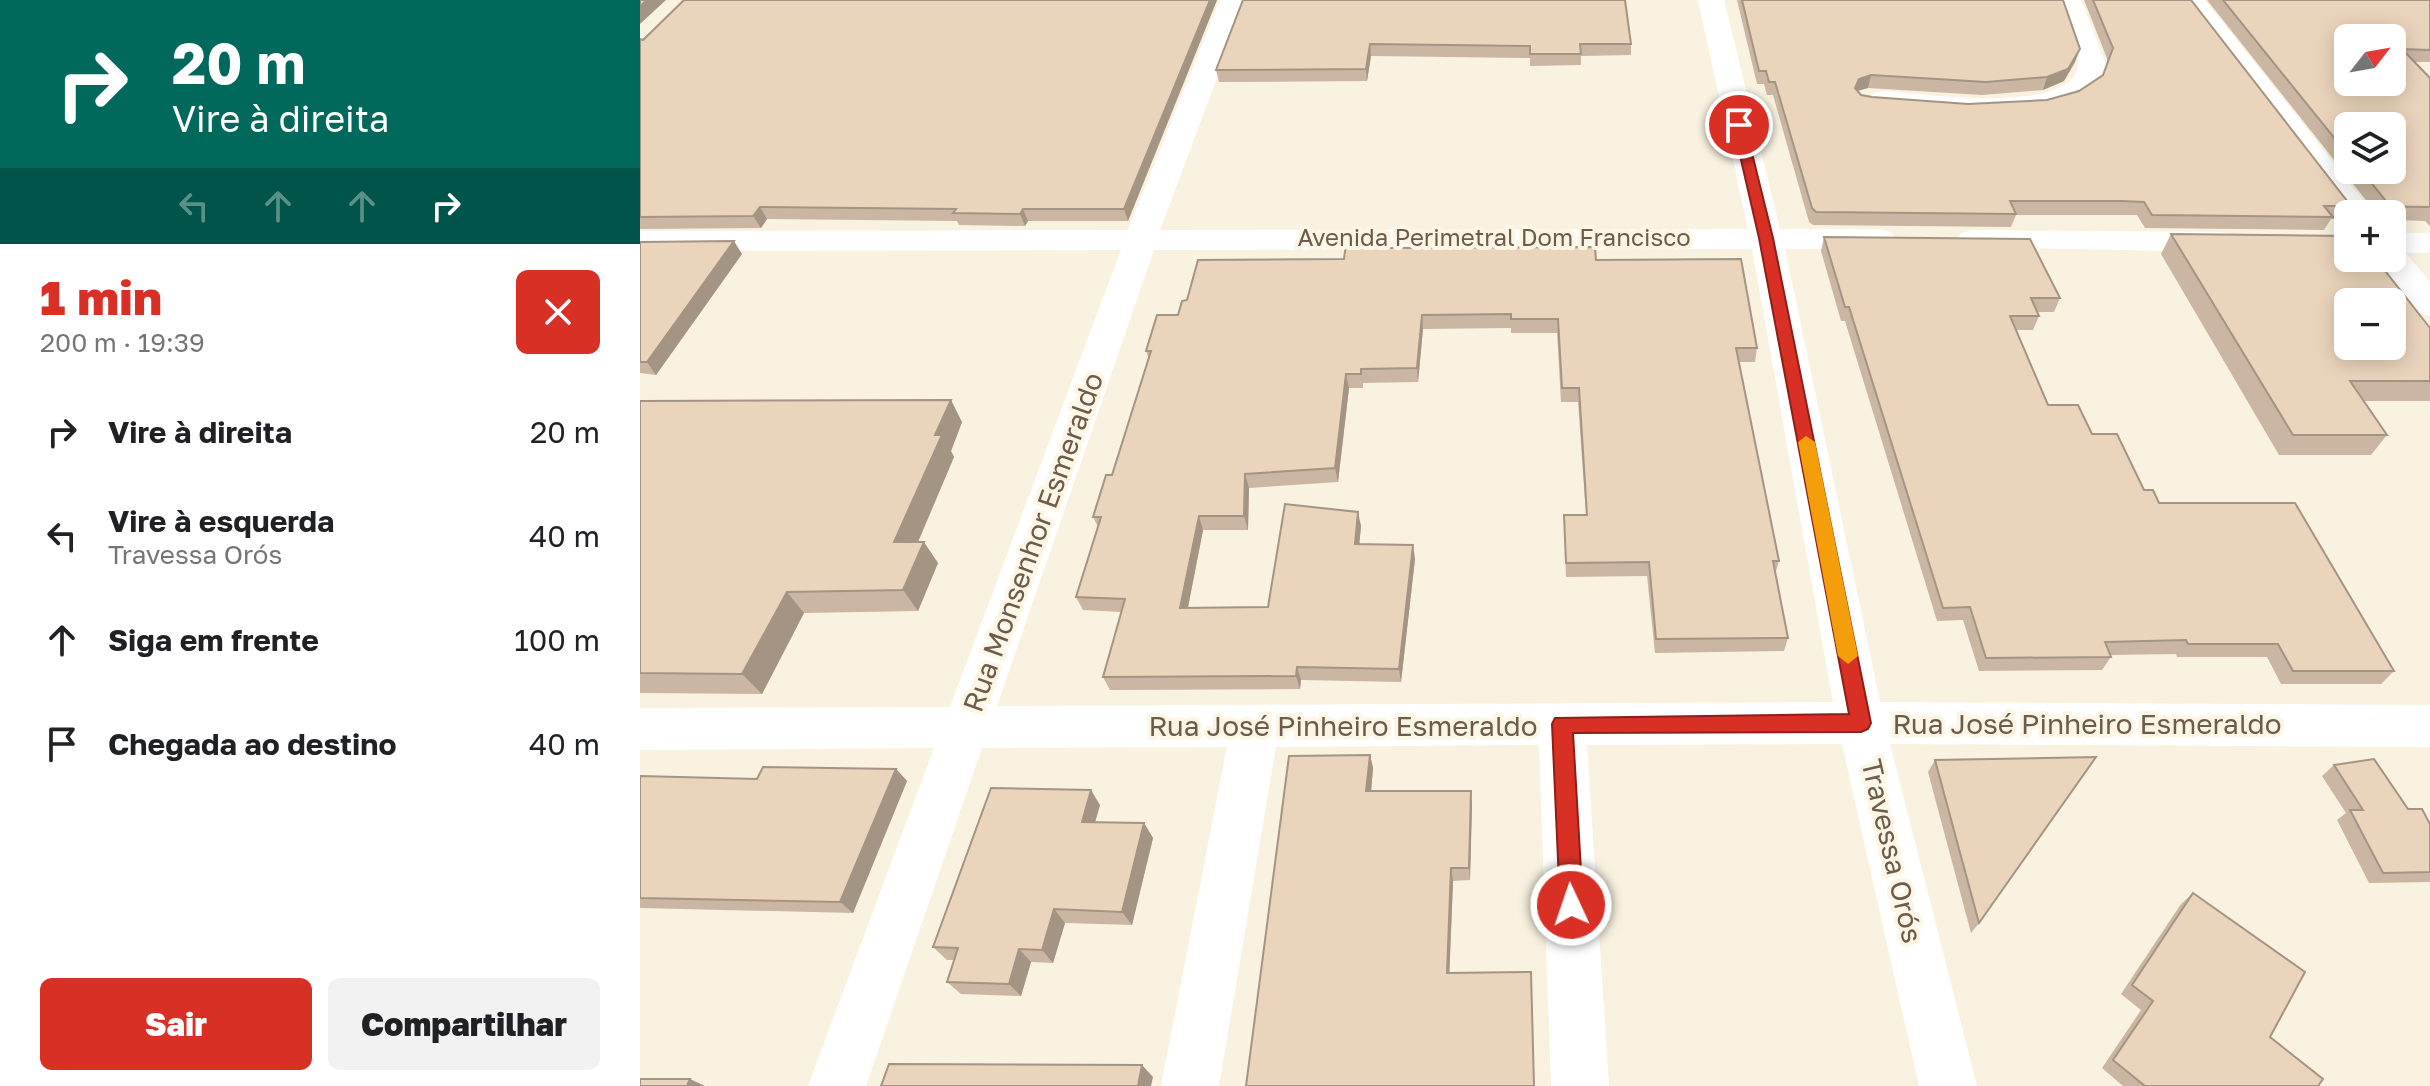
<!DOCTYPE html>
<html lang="pt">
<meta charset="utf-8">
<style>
:root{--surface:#fff;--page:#f2f2f2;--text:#202124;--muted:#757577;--accent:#d93025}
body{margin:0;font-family:"Golos Text",sans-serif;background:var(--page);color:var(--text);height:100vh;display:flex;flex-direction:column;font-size:30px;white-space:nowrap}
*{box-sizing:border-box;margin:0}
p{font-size:26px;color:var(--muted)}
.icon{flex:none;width:44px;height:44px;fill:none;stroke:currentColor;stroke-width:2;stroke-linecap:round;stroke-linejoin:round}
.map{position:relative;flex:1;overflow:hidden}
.drawer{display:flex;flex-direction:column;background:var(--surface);width:640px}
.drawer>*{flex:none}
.guide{background:#00695c;color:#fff;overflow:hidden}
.needle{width:52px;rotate:59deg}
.fabs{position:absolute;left:1694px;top:24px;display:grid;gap:16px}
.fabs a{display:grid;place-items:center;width:72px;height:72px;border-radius:12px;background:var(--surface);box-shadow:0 4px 20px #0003;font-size:40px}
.pin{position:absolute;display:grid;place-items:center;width:68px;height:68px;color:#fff;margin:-34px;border:4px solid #fff;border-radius:50%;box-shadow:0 2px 8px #0007}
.me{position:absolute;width:88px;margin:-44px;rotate:357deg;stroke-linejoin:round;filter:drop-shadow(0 0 6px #0008)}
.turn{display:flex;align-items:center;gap:28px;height:168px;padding:0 40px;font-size:36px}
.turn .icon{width:104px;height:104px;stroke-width:2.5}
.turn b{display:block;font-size:56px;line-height:68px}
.lanes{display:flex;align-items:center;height:76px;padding:0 40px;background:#0003;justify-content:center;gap:40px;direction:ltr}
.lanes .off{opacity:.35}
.round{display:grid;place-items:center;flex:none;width:84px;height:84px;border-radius:12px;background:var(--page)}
.overview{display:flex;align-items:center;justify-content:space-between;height:136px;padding:0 40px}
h1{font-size:48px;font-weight:800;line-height:60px;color:var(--accent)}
.action{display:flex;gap:16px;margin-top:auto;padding:16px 40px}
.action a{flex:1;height:92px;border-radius:12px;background:var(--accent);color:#fff;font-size:32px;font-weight:800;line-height:92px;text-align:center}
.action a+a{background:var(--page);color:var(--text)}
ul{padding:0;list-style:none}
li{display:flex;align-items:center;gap:24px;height:104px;padding:0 40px}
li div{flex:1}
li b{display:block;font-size:30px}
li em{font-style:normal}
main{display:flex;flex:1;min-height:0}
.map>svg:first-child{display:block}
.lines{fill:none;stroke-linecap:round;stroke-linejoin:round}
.minor{fill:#fff;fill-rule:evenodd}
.wall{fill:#cab6a2;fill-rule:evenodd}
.shaded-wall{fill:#a49484}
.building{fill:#ebd4bc;stroke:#a49484;stroke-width:2;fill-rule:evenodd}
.route{fill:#d93025;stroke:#8d1f18;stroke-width:2}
.slow{fill:#f59e0b}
.labels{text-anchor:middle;stroke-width:8;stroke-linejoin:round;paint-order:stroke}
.far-street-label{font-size:24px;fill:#6d5b4b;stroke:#fcf6e7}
.street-label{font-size:28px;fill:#6d5b4b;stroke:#fcf6e7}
</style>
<main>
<section class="drawer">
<div class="guide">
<div class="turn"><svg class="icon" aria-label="right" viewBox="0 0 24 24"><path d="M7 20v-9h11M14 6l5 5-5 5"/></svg><div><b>20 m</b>Vire à direita</div></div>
<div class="lanes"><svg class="icon off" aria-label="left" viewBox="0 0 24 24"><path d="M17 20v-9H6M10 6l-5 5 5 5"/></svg><svg class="icon off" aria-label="ahead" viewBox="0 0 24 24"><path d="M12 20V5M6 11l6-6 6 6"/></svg><svg class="icon off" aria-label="ahead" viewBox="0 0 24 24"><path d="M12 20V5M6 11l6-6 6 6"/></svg><svg class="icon" aria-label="right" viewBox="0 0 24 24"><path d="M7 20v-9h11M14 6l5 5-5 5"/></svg></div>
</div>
<div class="overview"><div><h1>1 min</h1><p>200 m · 19:39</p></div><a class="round" style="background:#d93025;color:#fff"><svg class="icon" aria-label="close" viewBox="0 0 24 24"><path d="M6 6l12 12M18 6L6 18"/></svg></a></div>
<ul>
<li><svg class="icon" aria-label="right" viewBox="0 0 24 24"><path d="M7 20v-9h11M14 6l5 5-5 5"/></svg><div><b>Vire à direita</b></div><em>20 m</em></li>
<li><svg class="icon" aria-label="left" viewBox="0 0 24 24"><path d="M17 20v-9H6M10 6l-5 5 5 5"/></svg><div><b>Vire à esquerda</b><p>Travessa Orós</p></div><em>40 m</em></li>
<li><svg class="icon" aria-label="ahead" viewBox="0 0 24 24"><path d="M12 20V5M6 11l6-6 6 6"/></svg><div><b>Siga em frente</b></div><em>100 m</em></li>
<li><svg class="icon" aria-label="arrive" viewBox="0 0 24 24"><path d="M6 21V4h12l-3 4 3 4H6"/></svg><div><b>Chegada ao destino</b></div><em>40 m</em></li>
</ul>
<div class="action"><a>Sair</a><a>Compartilhar</a></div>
</section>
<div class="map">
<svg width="1790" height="1086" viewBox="0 0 1790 1086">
<rect width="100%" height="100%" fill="#f9f2e1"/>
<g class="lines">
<g class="minor">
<path d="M580 0H606L520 230 1108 229 1058 0H1084L1140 229H1239L1251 232 1255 239 1251 246 1239 249H1145L1240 702 1790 705V747L1250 744 1337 1086H1279L1202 744 947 745 969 1086H911L899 745 636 747 579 1086H521L587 747 342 748 226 1086H168L294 748 0 750V708L310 707 481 250 0 251V231L488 230ZM1112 249 1193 702 357 706 514 250Z"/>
<path d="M1415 0H1441L1465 62C1464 135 1289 112 1244 107L1234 105 1230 99 1234 93 1244 91C1281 94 1423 114 1437 70 1443 50 1422 18 1415 0Z"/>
<path d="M1539 0H1565L1734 214H1708L1707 221Z"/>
<path d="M1333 230 1583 232 1595 235 1599 242 1595 249 1583 252 1321 247 1317 240 1321 233Z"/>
<path d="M1752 233H1790V253H1766L1790 282V316L1778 313 1736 258H1752Z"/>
</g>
</g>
<g class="wall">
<path d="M577 0 488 221H388L385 226 319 225 317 221 127 219 121 228 0 229V39Z"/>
<path d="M603 0 991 44V55L941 56V65L890 66V58L731 56 727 81 579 82 576 70Z"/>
<path d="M1097 0H1423L1435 62 1424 81 1403 90 1342 95 1228 88 1218 91 1221 95 1232 97 1328 104 1407 100 1439 91 1462 76 1468 61 1444 0H1551L1711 206 1702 220 1691 219 1684 230 1505 228 1497 215H1376L1371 227 1173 225 1169 222 1133 95H1127L1124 84H1117Z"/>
<path d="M1567 0H1790V62H1774L1790 78V226L1785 221 1752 220V214H1714L1719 206 1729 204ZM1708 126 1752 170H1708Z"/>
<path d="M1531 234 1790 328V401H1724L1747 435 1731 455H1639L1521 254Z"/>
<path d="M1184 237 1420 298 1414 312H1397L1399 316 1393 330H1376L1408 405 1452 434 1504 490 1519 503 1754 671 1741 684H1641L1627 657H1537L1536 654 1471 655V657L1462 670 1339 671 1323 620 1297 621 1205 321H1201L1181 251Z"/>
<path d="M0 242 102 254 16 375 0 373Z"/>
<path d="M746 243V248L956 260 1117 348 1115 362H1099L1139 561 1135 575 1148 638 1144 651 1015 653 1007 576 926 577 924 515H946L938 402H921L917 333H871V328L783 329 778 382 723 383V388H709L698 482 609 488 608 530H563L548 608 628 607 721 526 719 544 775 559 761 682 661 680 660 689 470 690 463 677 481 612 443 610 436 597 458 527 453 517 472 475 509 359 506 351 538 315 547 300 704 259Z"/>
<path d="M0 401 322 422 311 451 314 457 278 542 298 563 278 611 164 613 122 694 0 693Z"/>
<path d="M730 755 733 768 731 791 832 804 830 880 813 881 809 973 606 1086Z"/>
<path d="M1295 760 1339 923 1331 933 1288 772Z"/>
<path d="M1694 765 1790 824V882L1729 883 1697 820 1706 813 1682 776Z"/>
<path d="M256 769 267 781 213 913 0 908V776L117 779Z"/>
<path d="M460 805 455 822 504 823 513 838 492 925 425 923 413 963 391 962 381 996 321 994 307 982 314 960H307L293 947Z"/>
<path d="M1553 893 1630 1037 1678 1086H1483L1462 1068 1501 1010 1481 994 1541 904Z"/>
</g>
<g class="shaded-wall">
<path d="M7 0H26L0 24V6Z"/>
<path d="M570 0H577L488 221 484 209Z"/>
<path d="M730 44 731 56 727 81 726 69Z"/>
<path d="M1440 49 1435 62 1424 81 1403 90 1407 77Z"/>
<path d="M1231 75 1228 88 1216 91 1215 88 1219 79Z"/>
<path d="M120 207 127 219 121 228 113 216Z"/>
<path d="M383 209 388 221 385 226 380 214Z"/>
<path d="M94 241 102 254 16 375 7 362Z"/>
<path d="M782 315 783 329 778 382 777 368Z"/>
<path d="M706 374 709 388 698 482 695 468Z"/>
<path d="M311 400 322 422 311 451 314 457 269 563 254 542 295 435Z"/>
<path d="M605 474 609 488 608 530 604 516Z"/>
<path d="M718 512 721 526 718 558 715 544Z"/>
<path d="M559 516 563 530 545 622 540 608Z"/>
<path d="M284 542 298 563 278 611 263 590Z"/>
<path d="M773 545 775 559 761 682 759 669Z"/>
<path d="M147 592 164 613 122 694 102 674Z"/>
<path d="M657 667 661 680 660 689 656 676Z"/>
<path d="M730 755 733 768 730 804 726 791Z"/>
<path d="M256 769 267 781 213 913 200 902Z"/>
<path d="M451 790 460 805 451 836 442 822Z"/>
<path d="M831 791 832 804 830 880 829 868Z"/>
<path d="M504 823 513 838 492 925 482 912Z"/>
<path d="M811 868 813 881 809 984 807 973Z"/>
<path d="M414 909 425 923 413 963 402 950Z"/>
<path d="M379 949 391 962 381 996 369 984Z"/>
<path d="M502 1065 513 1077 511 1086H498Z"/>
<path d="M50 1079 65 1086H47Z"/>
</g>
<g class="building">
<path d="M0 0H7L0 6Z"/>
<path d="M44 0H570L484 209H383L380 214 313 213 316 209 120 207 113 216 0 217V39L3 40Z"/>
<path d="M603 0H985L991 44H940L941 54H890V46L730 44 726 69 576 70Z"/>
<path d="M1102 0H1423L1440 49 1428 69 1407 77 1346 82 1231 75 1219 79 1215 88 1221 95 1232 97 1328 104 1407 100 1439 91 1463 75 1473 48 1453 0H1551L1711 206H1684L1693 217 1512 215 1504 202 1481 201H1370L1376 214 1176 212 1172 208 1135 82H1129L1126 71H1119Z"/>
<path d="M1583 0H1790V50L1762 49 1790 78V207L1719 206 1746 201 1721 170H1752V126H1708V155ZM1708 38H1752V82H1708Z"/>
<path d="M1531 234 1708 236V258H1735L1790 328V381H1710L1747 435H1653ZM1708 302H1752V346H1708Z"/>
<path d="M1184 237 1390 239 1420 298H1391L1399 316H1370L1408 405H1438L1452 434H1477L1504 490H1513L1519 503H1655L1754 671H1653L1638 644H1548L1546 640 1465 642 1471 657 1346 658 1330 607 1303 608 1209 307H1205Z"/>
<path d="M94 241 7 362H0V242Z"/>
<path d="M706 243H746L745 248 955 247 956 260 1101 259 1117 348H1096L1139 561H1133L1148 638 1016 639 1009 562 926 563 924 515H947L939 388H922L918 319H871V314L782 315 777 368 721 369V374H706L695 468 605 474 604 516H559L540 608 628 607 645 504 718 512 715 544 773 545 759 669 657 667 656 676 463 677 485 599 436 597 461 517H453L466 475H472L511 351H506L517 315H538L542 301 547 300 558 260 704 259Z"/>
<path d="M311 400 295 435H302L254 542H284L263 590 147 592 102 674 0 673V401Z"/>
<path d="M730 755 726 791H831L829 868H811L807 973 891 972 894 1086H606L649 756Z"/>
<path d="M1456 757 1339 923 1295 760Z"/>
<path d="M1734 759 1768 809H1782L1790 824V872L1743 873 1710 810H1723L1694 765Z"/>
<path d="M123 767 256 769 200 902 0 898V776L117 779Z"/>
<path d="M351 788 451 790 442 822 504 823 482 912 414 909 402 950 379 949 369 984 307 982 318 948 293 947Z"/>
<path d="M1553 893 1665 972 1630 1037 1683 1079 1678 1086H1505L1473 1060 1513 1001 1492 985Z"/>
<path d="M249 1064 502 1065 498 1086H241Z"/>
<path d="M0 1079H50L47 1086H0Z"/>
</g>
<path class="route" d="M1099 121 1105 125 1133 238 1231 723 1228 729 1221 732 933 733 943 905 939 913 931 916 923 913 920 905 912 724 915 718 1209 714 1119 238 1093 125Z"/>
<path class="slow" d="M1166 436 1175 442 1218 656 1208 664 1198 656 1158 442Z"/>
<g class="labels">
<g class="far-street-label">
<text x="854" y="246">Avenida Perimetral Dom Francisco</text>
</g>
<g class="street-label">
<text transform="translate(393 542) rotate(-70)" y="10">Rua Monsenhor Esmeraldo</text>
<text x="1447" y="734">Rua José Pinheiro Esmeraldo</text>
<text x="703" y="736">Rua José Pinheiro Esmeraldo</text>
<text transform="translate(1252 851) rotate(77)" y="10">Travessa Orós</text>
</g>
</g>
</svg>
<div class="fabs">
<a><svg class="needle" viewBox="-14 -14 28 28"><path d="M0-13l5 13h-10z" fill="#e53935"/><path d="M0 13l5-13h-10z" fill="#757577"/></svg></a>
<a><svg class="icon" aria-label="layers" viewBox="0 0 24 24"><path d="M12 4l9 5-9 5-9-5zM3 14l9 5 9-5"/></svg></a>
<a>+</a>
<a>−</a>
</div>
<div class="pin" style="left:1099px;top:125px;background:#d93025"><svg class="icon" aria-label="arrive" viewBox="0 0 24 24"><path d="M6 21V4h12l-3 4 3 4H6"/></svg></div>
<svg class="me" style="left:931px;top:905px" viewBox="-20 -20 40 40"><circle r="17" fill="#d93025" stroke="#fff" stroke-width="3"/><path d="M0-11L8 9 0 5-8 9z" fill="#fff"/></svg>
</div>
</main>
